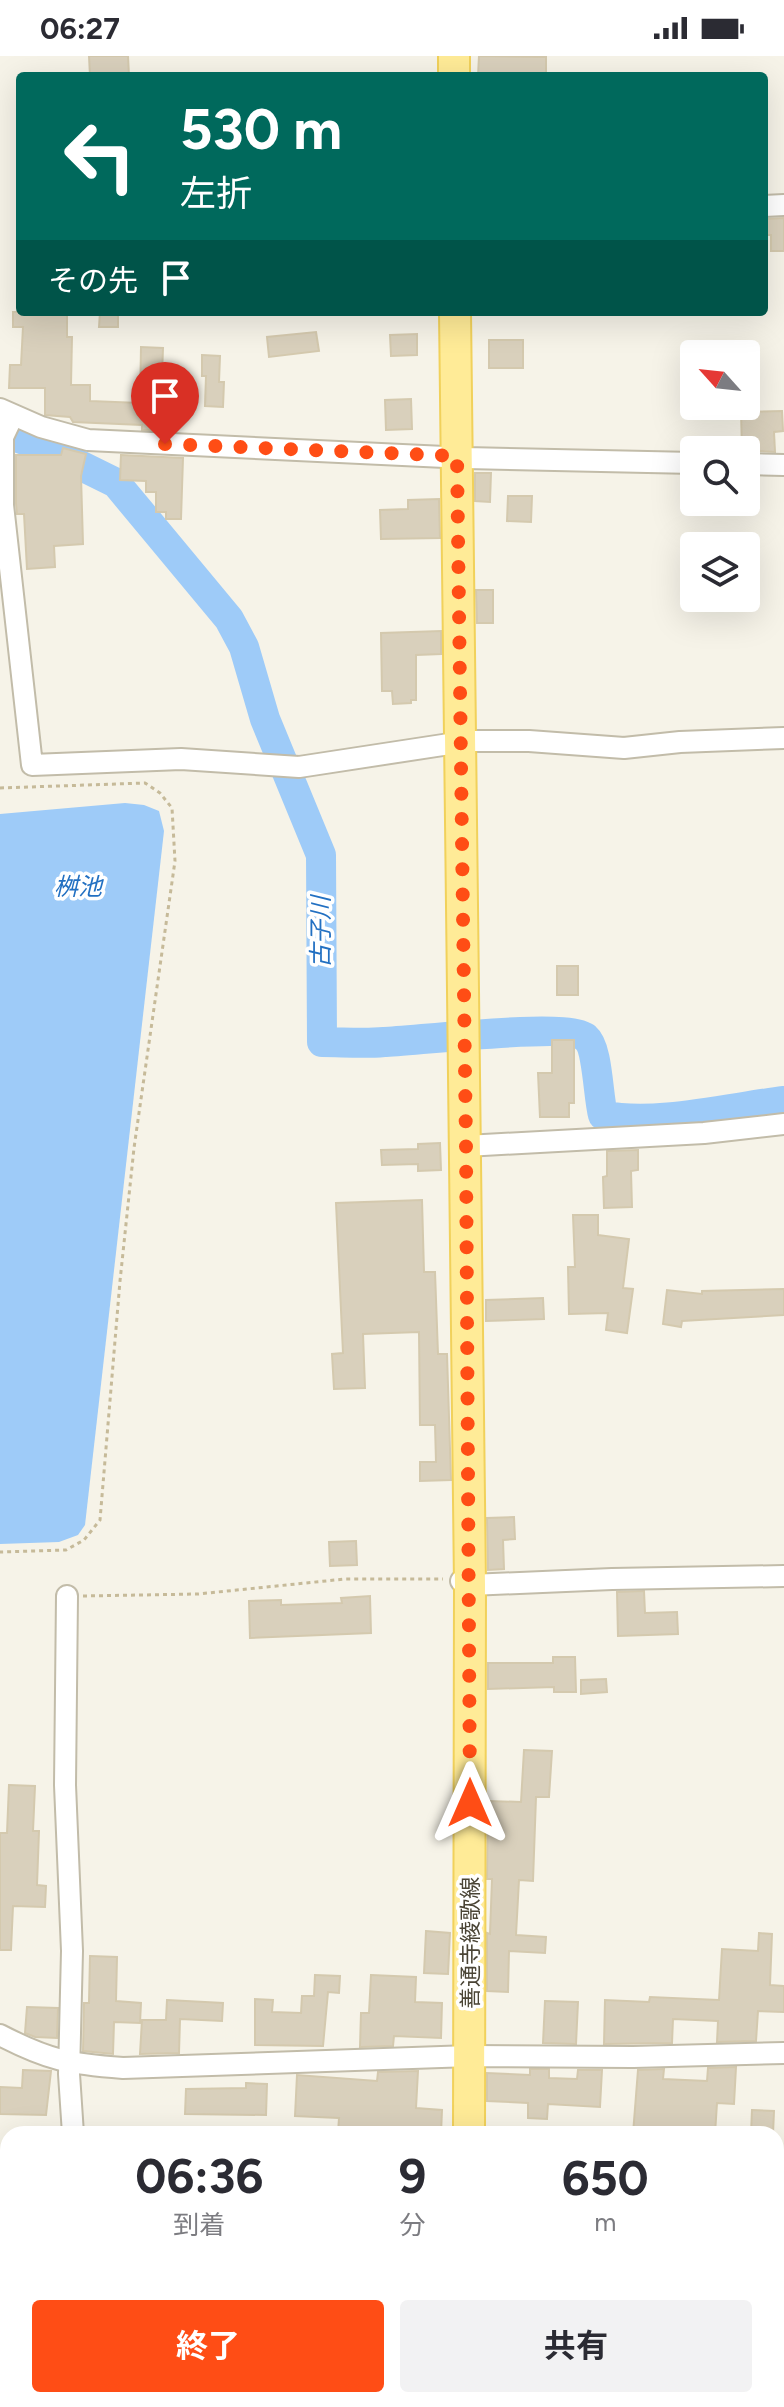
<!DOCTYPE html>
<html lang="ja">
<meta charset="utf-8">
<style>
:root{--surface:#fff;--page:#f2f2f3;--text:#2b2b33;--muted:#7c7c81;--accent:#ff4d15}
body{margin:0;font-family:Figtree,"Noto Sans JP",sans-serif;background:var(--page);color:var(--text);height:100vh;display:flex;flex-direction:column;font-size:30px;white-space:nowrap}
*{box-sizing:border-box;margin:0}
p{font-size:26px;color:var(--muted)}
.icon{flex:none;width:44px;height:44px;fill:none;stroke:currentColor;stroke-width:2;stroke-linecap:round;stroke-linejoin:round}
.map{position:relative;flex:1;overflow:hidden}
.details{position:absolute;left:0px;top:2070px;width:784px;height:282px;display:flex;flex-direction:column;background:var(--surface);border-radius:24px 24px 0 0;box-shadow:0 8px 32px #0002}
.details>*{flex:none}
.top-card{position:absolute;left:16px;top:16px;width:752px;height:244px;border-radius:8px;box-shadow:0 8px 32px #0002;background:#00695c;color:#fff;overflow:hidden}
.needle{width:52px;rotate:297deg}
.controls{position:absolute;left:680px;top:284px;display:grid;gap:16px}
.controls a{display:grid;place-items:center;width:80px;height:80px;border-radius:8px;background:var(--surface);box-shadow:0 8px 32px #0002;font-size:40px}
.pin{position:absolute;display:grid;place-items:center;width:68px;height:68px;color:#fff;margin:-82px -34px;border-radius:50% 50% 50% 0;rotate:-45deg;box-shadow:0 0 8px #0007}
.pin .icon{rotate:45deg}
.me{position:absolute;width:88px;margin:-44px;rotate:0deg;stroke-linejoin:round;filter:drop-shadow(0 0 6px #0008)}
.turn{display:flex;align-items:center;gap:28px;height:168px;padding:0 32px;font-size:36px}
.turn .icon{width:104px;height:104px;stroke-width:2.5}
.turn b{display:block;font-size:56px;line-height:68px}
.then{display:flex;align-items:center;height:76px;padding:0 32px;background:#0003;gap:16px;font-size:30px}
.eta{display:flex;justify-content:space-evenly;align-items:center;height:136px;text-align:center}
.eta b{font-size:48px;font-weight:700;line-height:56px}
.primary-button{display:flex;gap:16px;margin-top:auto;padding:16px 32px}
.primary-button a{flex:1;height:92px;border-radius:8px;background:var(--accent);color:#fff;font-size:32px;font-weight:700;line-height:92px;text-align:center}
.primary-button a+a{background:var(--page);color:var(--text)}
.status{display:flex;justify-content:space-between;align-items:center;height:56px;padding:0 40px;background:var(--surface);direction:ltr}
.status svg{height:22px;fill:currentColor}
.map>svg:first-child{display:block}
.water{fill:#9ecbf8}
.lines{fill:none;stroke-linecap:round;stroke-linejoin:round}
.river{stroke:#9ecbf8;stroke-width:30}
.building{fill:#d9d0bc;stroke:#d4c9ae;stroke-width:2}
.minor-casing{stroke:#c2bca9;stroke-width:24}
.primary-casing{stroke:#f1d15b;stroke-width:34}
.path{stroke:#c6ba99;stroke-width:3;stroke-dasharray:4 4;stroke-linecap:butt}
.minor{stroke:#fff;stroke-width:20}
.primary{stroke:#ffeb97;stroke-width:30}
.route{stroke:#ff4d15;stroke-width:14;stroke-dasharray:0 25.2}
.labels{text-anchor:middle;stroke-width:7;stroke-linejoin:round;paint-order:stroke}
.street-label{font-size:22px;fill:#4a4435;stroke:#fff}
.water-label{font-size:24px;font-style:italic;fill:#2270c2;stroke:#fff}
</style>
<div class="status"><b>06:27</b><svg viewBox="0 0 49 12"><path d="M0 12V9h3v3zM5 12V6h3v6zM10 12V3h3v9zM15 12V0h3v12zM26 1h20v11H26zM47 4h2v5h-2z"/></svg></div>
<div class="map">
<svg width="784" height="2351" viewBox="0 0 784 2351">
<rect width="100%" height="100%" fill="#f6f3e8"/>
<path class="water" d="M125 747 144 749 159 755 164 775 85 1469 78 1479 59 1486 0 1488V758Z"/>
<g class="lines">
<path class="river" d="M0 375 43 391 116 427 229 563 244 591 265 663 321 799 322 986C342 986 363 988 384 986 414 985 569 966 586 982 598 992 598 1041 603 1059 652 1071 733 1051 784 1045"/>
</g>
<g class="building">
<path d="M89 0H128L129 20H90Z"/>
<path d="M479 0 546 1V20H478Z"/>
<path d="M784 162V195H771V179H764V163Z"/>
<path d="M13 256H67V281H72L71 329H90V345L140 347 141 291 163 292 160 374H142V369L73 366 70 361 45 359V332H9L10 309H21L23 271H13Z"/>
<path d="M100 256H118V271H99Z"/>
<path d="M316 276 319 295 269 301 267 281Z"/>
<path d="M417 278V299L391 300 390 279Z"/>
<rect x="489" y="284" width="34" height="28"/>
<path d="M202 299 220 300 219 326H224L223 351 205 350 206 320H202Z"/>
<path d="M411 343 412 373 386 374 385 344Z"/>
<path d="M782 355 783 375 774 376 775 396 742 394 741 356Z"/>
<path d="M63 392 86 398 81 420 83 488 54 490 55 511 27 513 24 458H17L16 448V399H61Z"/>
<path d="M121 399 183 402 181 463H166V456H156V436H146V425L120 424Z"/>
<path d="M475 417H491L490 446 475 445Z"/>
<path d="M508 440H532L531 466 507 465Z"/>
<path d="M439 443 440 482 381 483 380 454 408 453V444Z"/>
<path d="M476 534H493V567H477Z"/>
<path d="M441 575V598L416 599V644H411V647L393 648 392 635H382L381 577Z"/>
<rect x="557" y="910" width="21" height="29"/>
<path d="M552 984H574V1047H569V1061H540L538 1017H552Z"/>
<path d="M440 1087 441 1114 418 1115V1108L382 1109 381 1094 418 1093V1088Z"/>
<path d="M638 1094V1114L631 1115 632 1151 604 1152 603 1121 607 1120V1095Z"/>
<path d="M422 1144 424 1216H435L438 1298H447L451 1424 420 1425V1406H436L435 1369H420L419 1276 363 1278 365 1332 334 1333 332 1298 343 1297 336 1147Z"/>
<path d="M573 1159H598V1179L629 1183 623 1232 633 1233 627 1277 606 1274 608 1257 569 1258 568 1211H575Z"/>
<path d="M784 1233V1259L682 1265 681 1271 663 1268 667 1234 702 1238V1235Z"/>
<path d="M543 1242 544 1263 486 1265V1244Z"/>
<path d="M514 1461 515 1483 503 1484 504 1513 488 1514 487 1462Z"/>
<path d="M356 1485 357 1509 330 1510 329 1486Z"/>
<path d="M644 1535 645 1557 677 1556 678 1578 618 1580 617 1536Z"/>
<path d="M370 1540 371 1577 250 1582 249 1545 281 1544V1549L342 1547 341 1542Z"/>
<path d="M553 1601H575L576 1636H554V1631L488 1633V1607H553Z"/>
<path d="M606 1623 607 1636 581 1638V1624Z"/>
<path d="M524 1694 552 1695 549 1741H536L533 1825 519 1824 516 1879 546 1881 545 1897 509 1895 508 1936 487 1935V1877L490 1878 492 1823H487L488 1745 521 1746Z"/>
<path d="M9 1729 35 1730 33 1775H39L37 1829 46 1830 45 1851 13 1850 11 1894H0V1777H7Z"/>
<path d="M426 1875 450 1877 448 1918 424 1917Z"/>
<path d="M759 1877 772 1878 770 1929 784 1930V1956L758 1955 756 1985 717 1986 718 1965 673 1963 672 1987 604 1988 605 1944 649 1946 650 1941 719 1944 722 1893 758 1895Z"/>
<path d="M90 1900 117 1901 116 1945 141 1947 140 1967 114 1966 113 1998 83 1995 84 1947H89Z"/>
<path d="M315 1919 340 1920 339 1937 328 1936 323 1990 255 1989V1943L273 1944 272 1956 301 1957 302 1940H314Z"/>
<path d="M371 1919 416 1921 415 1946 442 1947 441 1982 394 1980 393 1990 360 1991 361 1957H369Z"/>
<path d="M167 1944 223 1947 222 1965 180 1963 179 1997 140 1998 142 1964H166Z"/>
<path d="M545 1945 578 1946 576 1988 543 1987Z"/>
<path d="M27 1951 58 1952 57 1982 35 1981 25 1977Z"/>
<path d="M736 2011 734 2048 717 2047 715 2078H633L638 2014 664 2013 663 2023 707 2025 708 2012Z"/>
<path d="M530 2013H549V2022L577 2023 578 2014H602L600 2051 548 2048 547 2063 528 2062V2047L487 2045V2017L530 2019Z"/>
<path d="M23 2014 51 2015 46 2059 0 2058V2031L22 2032Z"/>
<path d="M418 2015 416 2052 442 2054 441 2078 338 2077 339 2062 295 2060 297 2019 377 2025 378 2016Z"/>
<path d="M246 2027 267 2028 266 2059 185 2058 186 2033 246 2032Z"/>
<path d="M752 2054 774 2055 773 2078H751Z"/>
</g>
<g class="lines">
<g class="minor-casing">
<g id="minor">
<path d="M764 150 784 149"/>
<path d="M0 353 41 371 88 384 466 402 694 407"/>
<path d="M13 360 3 381V449L32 709 181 703 299 711 469 685H529L624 692 680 686 784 682"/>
<path d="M746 408 784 409"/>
<path d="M466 1090 704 1077 784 1068"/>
<path d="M461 1525 470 1529 612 1523 784 1520"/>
<path d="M67 1540 65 1729 72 1895 69 2018 73 2078"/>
<path d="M0 1979C48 2004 69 2008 123 2012L470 2000 633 2001 784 1997"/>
<path d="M94 2351V2344"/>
</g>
</g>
<g class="primary-casing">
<g id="primary">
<path d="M454 20V0"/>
<path d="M455 256 470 1529 469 2078"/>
<path d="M459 2351 460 2344"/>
</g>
</g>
<g class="path">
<path d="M0 732 145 727 160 737 172 752 175 805 134 1092 120 1225 100 1464 84 1484 66 1494 0 1496"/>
<path d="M83 1540 198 1538 345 1523H443"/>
</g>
<use href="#minor" class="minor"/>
<use href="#primary" class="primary"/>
</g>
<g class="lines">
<path class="route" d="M165 388 457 400 466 1090 470 1747"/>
</g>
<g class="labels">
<g class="street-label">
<text transform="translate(470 1887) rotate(-90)" y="8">善通寺綾歌線</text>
</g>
<g class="water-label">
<text x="78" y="839">桝池</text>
<text transform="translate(321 876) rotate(-90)" y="8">古子川</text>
</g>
</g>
</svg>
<div class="controls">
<a><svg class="needle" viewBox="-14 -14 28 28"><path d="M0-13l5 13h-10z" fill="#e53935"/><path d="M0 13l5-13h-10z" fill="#7c7c81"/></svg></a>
<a><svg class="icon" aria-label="search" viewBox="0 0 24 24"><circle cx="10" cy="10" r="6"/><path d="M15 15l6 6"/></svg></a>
<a><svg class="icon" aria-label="layers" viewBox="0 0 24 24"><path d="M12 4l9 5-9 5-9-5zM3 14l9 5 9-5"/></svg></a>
</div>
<div class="pin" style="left:165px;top:388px;background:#d93025"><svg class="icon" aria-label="arrive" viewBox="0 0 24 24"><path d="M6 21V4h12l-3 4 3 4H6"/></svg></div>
<svg class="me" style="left:470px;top:1747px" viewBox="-20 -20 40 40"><path d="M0-17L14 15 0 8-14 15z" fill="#ff4d15" stroke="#fff" stroke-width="4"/></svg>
<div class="top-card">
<div class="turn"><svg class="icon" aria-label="left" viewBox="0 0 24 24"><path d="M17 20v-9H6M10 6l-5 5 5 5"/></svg><div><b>530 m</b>左折</div></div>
<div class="then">その先<svg class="icon" aria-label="arrive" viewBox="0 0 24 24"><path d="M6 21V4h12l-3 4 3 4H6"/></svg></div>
</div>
<section class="details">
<div class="eta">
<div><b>06:36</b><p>到着</p></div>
<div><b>9</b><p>分</p></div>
<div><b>650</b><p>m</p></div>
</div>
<div class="primary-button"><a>終了</a><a>共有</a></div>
</section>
</div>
